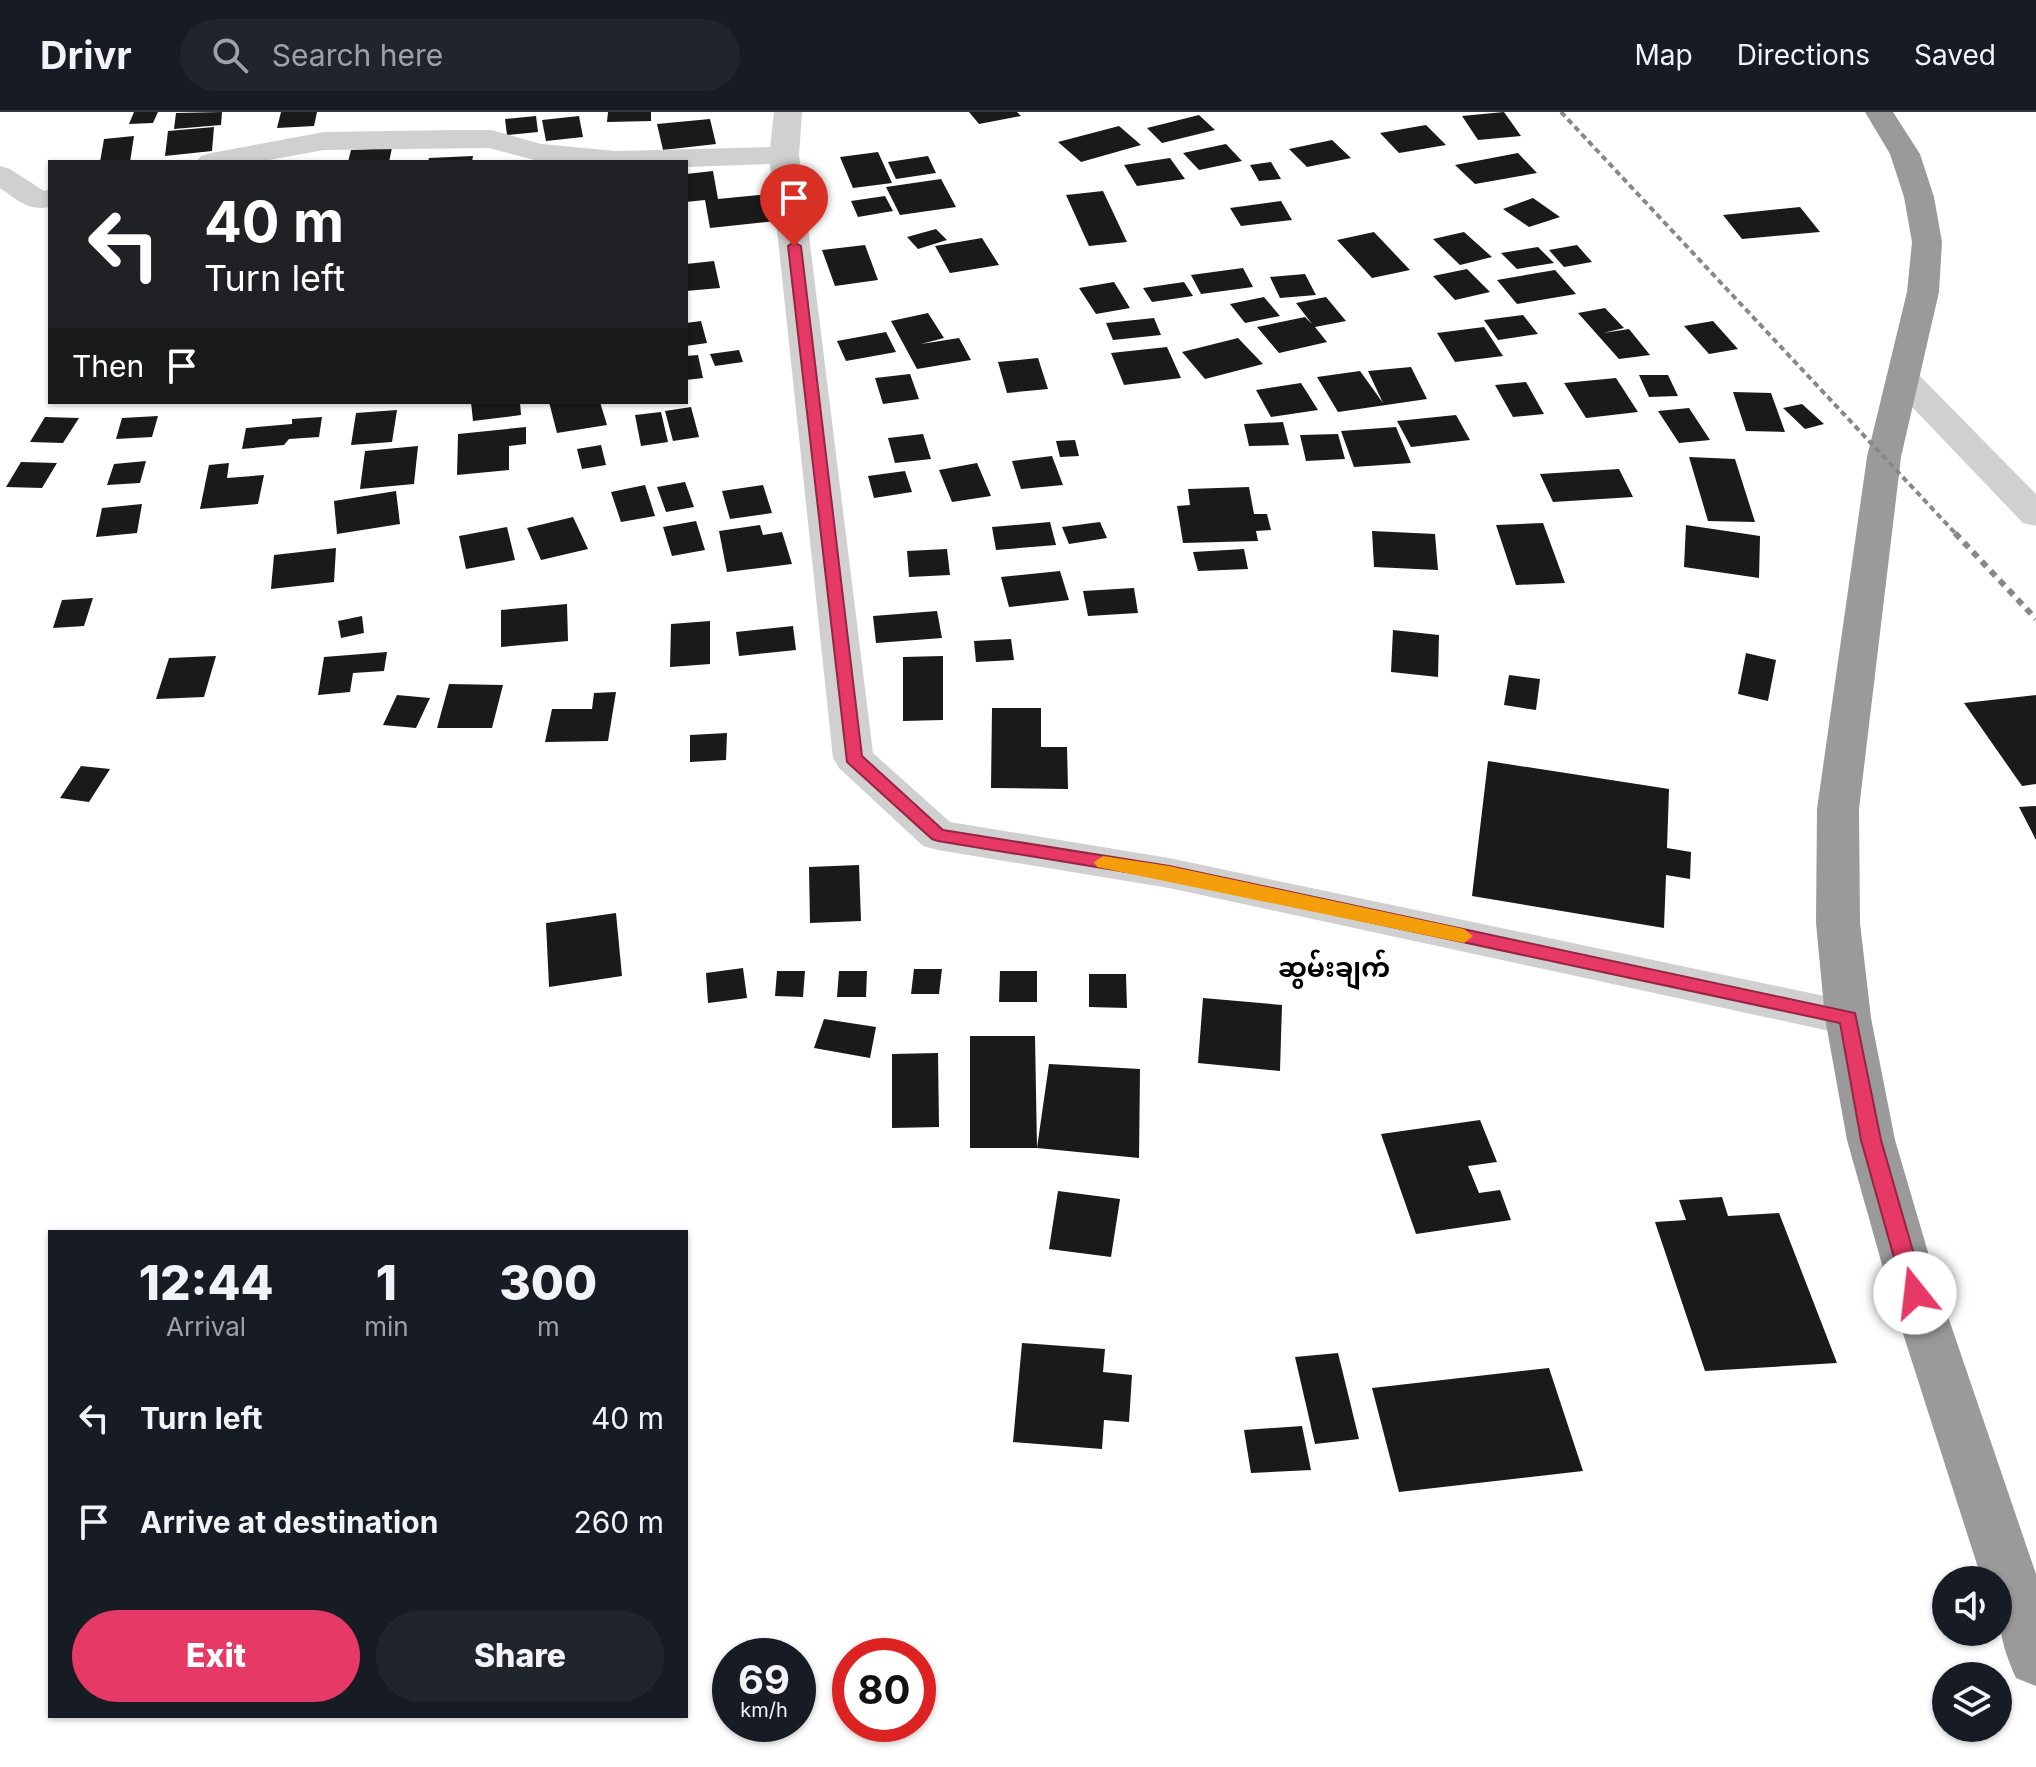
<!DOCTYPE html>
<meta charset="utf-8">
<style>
:root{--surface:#171b24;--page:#20242c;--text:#f1f3f6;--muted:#9ea1a6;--line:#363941;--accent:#e63966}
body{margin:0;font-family:Inter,"Noto Sans Myanmar",sans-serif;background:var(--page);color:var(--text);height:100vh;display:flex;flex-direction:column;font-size:30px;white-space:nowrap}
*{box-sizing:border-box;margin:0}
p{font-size:26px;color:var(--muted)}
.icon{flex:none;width:44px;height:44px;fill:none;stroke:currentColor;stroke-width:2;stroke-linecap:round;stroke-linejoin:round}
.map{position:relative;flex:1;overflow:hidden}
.sheet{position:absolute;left:48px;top:1118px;width:640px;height:488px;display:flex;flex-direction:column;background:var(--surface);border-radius:0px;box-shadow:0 2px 6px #0004}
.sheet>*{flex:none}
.hud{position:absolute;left:48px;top:48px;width:640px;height:244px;border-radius:0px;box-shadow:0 2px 6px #0004;background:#202124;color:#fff;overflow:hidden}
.tools{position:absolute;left:1932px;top:1454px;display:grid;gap:16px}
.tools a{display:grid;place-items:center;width:80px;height:80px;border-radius:50%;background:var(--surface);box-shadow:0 2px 6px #0004;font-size:40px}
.speed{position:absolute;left:712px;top:1526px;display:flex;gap:16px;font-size:40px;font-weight:700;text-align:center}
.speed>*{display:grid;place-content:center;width:104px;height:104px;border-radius:50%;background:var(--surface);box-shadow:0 2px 6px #0004;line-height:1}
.speed small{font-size:20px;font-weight:400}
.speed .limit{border:12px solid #d22;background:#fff;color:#111}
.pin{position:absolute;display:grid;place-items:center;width:68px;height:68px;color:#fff;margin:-82px -34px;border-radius:50% 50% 50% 0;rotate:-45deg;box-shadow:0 0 8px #0007}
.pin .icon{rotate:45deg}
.me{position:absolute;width:88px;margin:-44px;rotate:344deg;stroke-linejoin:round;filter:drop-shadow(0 0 6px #0008)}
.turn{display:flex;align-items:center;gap:28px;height:168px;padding:0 24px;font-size:36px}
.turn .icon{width:104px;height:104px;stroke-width:2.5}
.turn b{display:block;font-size:56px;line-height:68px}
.then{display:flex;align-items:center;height:76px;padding:0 24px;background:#0003;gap:16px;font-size:30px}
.eta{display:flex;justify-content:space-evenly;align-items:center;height:136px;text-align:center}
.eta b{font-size:48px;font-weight:800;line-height:56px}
.button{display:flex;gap:16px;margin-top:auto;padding:16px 24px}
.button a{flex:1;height:92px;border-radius:48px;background:var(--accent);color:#fff;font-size:32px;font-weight:800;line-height:92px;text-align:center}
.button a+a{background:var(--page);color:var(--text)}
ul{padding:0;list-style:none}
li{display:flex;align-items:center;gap:24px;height:104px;padding:0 24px}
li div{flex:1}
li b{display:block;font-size:30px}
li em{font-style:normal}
header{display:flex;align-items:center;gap:48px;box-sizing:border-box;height:112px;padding:0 40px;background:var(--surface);border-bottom:2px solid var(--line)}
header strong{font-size:38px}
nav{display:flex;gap:44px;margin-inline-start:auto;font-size:28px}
.search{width:560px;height:72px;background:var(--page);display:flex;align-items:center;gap:20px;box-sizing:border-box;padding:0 28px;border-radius:44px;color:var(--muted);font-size:30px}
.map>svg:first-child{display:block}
.building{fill:#1a1a1a}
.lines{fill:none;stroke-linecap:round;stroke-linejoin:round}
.minor{fill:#d0d0d0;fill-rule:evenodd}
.highway{fill:#9a9a9a;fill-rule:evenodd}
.rail-far1{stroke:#888;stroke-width:4;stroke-dasharray:6 4;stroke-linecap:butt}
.rail{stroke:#888;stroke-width:6;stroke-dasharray:7 6;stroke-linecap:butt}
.route{fill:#e63966;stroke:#962542;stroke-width:2}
.slow{fill:#f59e0b}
.labels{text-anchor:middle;stroke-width:8;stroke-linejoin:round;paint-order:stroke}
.quarter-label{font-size:26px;font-weight:bold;fill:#000;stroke:#fff}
</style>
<header>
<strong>Drivr</strong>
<div class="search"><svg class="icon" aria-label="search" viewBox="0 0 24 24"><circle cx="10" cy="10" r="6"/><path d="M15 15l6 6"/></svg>Search here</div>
<nav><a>Map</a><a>Directions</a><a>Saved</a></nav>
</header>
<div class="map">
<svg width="2036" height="1655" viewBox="0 0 2036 1655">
<rect width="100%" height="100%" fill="#fff"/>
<g class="building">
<path d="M134 0H158L153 11 129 12Z"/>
<path d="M222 0 221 13 174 17 176 1Z"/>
<path d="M281 0H317L314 14 277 16Z"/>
<path d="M608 0H651V9L607 10Z"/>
<path d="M969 0H1017L1021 4 979 12Z"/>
<path d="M1504 0 1521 24 1478 28 1462 4Z"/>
<path d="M1199 3 1215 18 1162 31 1147 16Z"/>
<path d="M536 4 538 20 507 23 505 7Z"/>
<path d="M579 4 583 25 546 29 542 8Z"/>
<path d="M710 7 716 32 663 38 657 12Z"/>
<path d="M1426 13 1446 33 1399 41 1380 21Z"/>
<path d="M1119 14 1141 33 1081 50 1058 30Z"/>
<path d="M214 15 212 39 165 44 168 19Z"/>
<path d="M134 24 130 50H100L104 27Z"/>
<path d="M1332 28 1351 46 1307 55 1289 37Z"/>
<path d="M1226 32 1242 49 1199 58 1183 41Z"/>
<path d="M392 36 389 50H348L351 38Z"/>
<path d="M878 40 892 71 853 76 840 45Z"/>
<path d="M1518 41 1537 61 1475 72 1455 53Z"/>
<path d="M473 44 472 50H428L429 46Z"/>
<path d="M928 44 936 61 896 67 888 50Z"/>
<path d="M1170 46 1185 67 1137 74 1124 53Z"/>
<path d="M1271 50 1281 67 1259 69 1250 53Z"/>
<path d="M713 59 718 87 769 82 775 109 710 116 705 88 686 90V62Z"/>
<path d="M941 67 956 95 900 103 886 75Z"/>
<path d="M1103 79 1127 130 1089 134 1066 83Z"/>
<path d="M885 84 893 99 858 105 851 89Z"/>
<path d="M1533 86 1560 105 1529 115 1503 97Z"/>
<path d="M1281 89 1292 108 1241 114 1230 96Z"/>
<path d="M1800 95 1820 120 1742 127 1723 103Z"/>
<path d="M936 117 947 128 918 137 907 125Z"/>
<path d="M1374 120 1410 158 1372 166 1337 128Z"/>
<path d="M1464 120 1492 145 1460 153 1433 127Z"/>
<path d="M982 126 999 153 950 161 935 134Z"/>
<path d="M865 133 878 168 835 174 822 138Z"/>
<path d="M1577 133 1592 150 1564 155 1549 138Z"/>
<path d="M1538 135 1554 151 1517 157 1501 141Z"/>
<path d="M714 149 720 176 686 179V152Z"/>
<path d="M1243 156 1253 175 1201 182 1191 163Z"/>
<path d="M1467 157 1490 180 1455 188 1433 164Z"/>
<path d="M1555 158 1576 182 1517 192 1497 168Z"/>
<path d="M1305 162 1316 183 1280 186 1270 165Z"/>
<path d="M1114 170 1130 196 1096 202 1079 176Z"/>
<path d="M1184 170 1193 184 1152 190 1143 176Z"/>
<path d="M1264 185 1280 204 1245 211 1230 192Z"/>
<path d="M1326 185 1346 209 1315 215 1327 230 1279 241 1257 215 1305 205 1312 212 1296 191Z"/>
<path d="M1605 196 1624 216 1603 221 1629 217 1650 243 1619 247 1578 201Z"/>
<path d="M928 201 944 226 921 232 959 226 971 248 917 257 891 209Z"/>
<path d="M1523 203 1538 222 1498 228 1484 208Z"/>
<path d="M1154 206 1161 223 1113 228 1106 211Z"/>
<path d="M701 209 707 231 686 234V211Z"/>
<path d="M1713 209 1738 237 1709 242 1684 214Z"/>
<path d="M1484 215 1503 244 1455 250 1437 221Z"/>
<path d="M886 220 896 240 846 249 837 229Z"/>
<path d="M1238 226 1263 252 1205 267 1182 240Z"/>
<path d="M1167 235 1181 266 1124 273 1111 241Z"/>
<path d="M739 238 743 250 715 254 710 242Z"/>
<path d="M698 243 703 266 686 268V244Z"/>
<path d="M1038 246 1048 277 1007 281 998 250Z"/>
<path d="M1411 255 1427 287 1338 300 1317 265 1360 259 1383 291 1368 259Z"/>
<path d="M910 262 919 287 883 292 875 266Z"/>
<path d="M1639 263H1668L1678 284 1649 285Z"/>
<path d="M1616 266 1638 300 1586 306 1564 271Z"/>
<path d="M1526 270 1544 302 1513 305 1495 273Z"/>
<path d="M1301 271 1318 298 1271 305 1256 278Z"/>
<path d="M1733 280 1771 281 1785 320 1746 319Z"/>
<path d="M471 290H520L521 303 473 309Z"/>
<path d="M549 290H600L607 313 557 321Z"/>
<path d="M1802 292 1824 312 1805 317 1783 296Z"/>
<path d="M691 295 699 325 673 329 665 299Z"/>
<path d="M1689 296 1710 328 1679 331 1658 299Z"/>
<path d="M397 298 392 330 351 333 356 301Z"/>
<path d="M661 300 668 330 641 334 635 303Z"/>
<path d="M1456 303 1470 328 1411 335 1397 309Z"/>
<path d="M158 304 152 325 116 327 122 306Z"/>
<path d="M45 305 79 306 63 331 30 330Z"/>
<path d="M322 305 319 325 289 327 284 333 242 337 246 316 292 312V307Z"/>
<path d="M1283 310 1289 333 1249 334 1244 312Z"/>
<path d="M526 315V332L509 334V358L457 363 458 322Z"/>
<path d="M1396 315 1411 351 1354 355 1341 319Z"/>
<path d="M923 322 931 347 895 351 888 326Z"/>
<path d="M1338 322 1345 347 1306 349 1300 323Z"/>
<path d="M1075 328 1079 344 1060 345 1056 329Z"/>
<path d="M601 333 606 353 582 357 577 337Z"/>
<path d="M418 334 414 372 360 377 365 339Z"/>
<path d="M1052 344 1063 373 1021 377 1012 349Z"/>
<path d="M1689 345 1735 347 1755 410 1708 409Z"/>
<path d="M146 349 140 371 107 373 114 352Z"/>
<path d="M21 350 57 351 42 376 6 375Z"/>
<path d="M229 351 227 366 264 363 258 392 200 397 209 353Z"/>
<path d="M977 351 991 384 952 390 939 358Z"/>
<path d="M1619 357 1633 385 1553 390 1540 362Z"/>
<path d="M905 359 912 380 874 386 868 364Z"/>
<path d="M685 370 694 395 666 400 657 375Z"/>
<path d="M645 373 655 404 621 410 611 380Z"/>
<path d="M763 373 772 401 730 407 722 379Z"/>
<path d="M1249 375 1254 402H1267L1271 418 1256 419 1258 429 1183 431 1177 394 1190 393 1188 377Z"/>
<path d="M396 379 400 412 337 422 334 389Z"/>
<path d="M142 392 137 421 96 425 102 396Z"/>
<path d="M573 405 588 437 541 448 527 416Z"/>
<path d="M696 409 705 438 672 444 663 415Z"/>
<path d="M1050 410 1056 433 996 438 992 415Z"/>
<path d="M1100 410 1107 426 1069 432 1062 415Z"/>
<path d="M1543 411 1565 471 1516 473 1496 413Z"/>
<path d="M760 413 763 423 782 420 792 452 727 460 719 419Z"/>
<path d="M1686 413 1760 424 1759 466 1684 455Z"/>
<path d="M507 415 515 448 466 457 459 424Z"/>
<path d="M1372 419 1435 422 1438 458 1374 455Z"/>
<path d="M336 436 334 470 271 477 274 443Z"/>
<path d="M947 437 950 463 909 465 907 439Z"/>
<path d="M1244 437 1248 457 1198 459 1193 440Z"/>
<path d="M1060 459 1069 488 1009 495 1001 465Z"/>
<path d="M1134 476 1138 501 1088 504 1083 479Z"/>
<path d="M93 486 84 514 53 516 62 488Z"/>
<path d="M567 492 568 529 501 535V498Z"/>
<path d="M937 499 942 526 876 531 873 504Z"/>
<path d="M362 504 364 521 341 526 338 509Z"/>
<path d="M710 509V552L670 555 671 512Z"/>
<path d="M793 514 796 538 739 544 736 520Z"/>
<path d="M1393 518 1439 523 1438 565 1391 560Z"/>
<path d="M1011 527 1014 548 976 550 974 529Z"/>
<path d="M387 540 384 559 353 561 350 580 318 583 324 545Z"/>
<path d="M1746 541 1776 548 1768 589 1738 582Z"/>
<path d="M216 544 204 585 156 587 169 546Z"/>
<path d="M943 544V608L903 609V545Z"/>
<path d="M1509 563 1540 567 1536 598 1504 593Z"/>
<path d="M449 572 503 573 492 616H437Z"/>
<path d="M616 580 608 629 545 630 552 597H592L594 581Z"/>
<path d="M397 583 430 586 416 616 383 613Z"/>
<path d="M2036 583V672L2022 674 1964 591Z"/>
<path d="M992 596H1041V635H1067L1068 677 991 676Z"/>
<path d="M727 621 726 648 690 650V623Z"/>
<path d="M1488 649 1669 677 1667 736 1691 740 1690 767 1666 763 1664 816 1472 784Z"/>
<path d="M81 654 110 657 89 690 60 686Z"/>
<path d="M2036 694V728L2019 695Z"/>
<path d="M859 753 861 809 810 811 809 755Z"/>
<path d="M616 801 622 864 549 875 546 811Z"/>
<path d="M743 856 747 886 708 891 706 861Z"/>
<path d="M914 857H942L939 882H911Z"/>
<path d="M777 859H805L803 885 775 884Z"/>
<path d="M839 859H867L866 885H837Z"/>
<path d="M1000 859H1037V890H999Z"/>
<path d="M1089 862H1126L1127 896 1089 895Z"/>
<path d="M1203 886 1282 893 1280 959 1198 951Z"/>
<path d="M824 907 876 915 870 946 814 936Z"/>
<path d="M970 924H1035L1037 1036H970Z"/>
<path d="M938 941 939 1015 892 1016V942Z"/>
<path d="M1049 952 1140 957 1139 1046 1037 1036Z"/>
<path d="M1480 1008 1497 1050 1468 1054 1479 1081 1500 1078 1511 1108 1416 1122 1381 1022Z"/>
<path d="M1058 1079 1120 1087 1111 1145 1049 1137Z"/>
<path d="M1722 1085 1728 1104 1779 1101 1837 1251 1705 1259 1655 1110 1686 1108 1679 1088Z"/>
<path d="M1022 1231 1105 1237 1103 1260 1132 1263 1129 1310 1104 1308 1102 1337 1013 1330Z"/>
<path d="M1338 1241 1359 1327 1315 1332 1295 1245Z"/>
<path d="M1549 1256 1583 1359 1399 1380 1372 1276Z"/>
<path d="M1302 1314 1311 1358 1251 1361 1244 1318Z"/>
</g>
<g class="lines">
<g class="minor">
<path d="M774 0H802L799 43 873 641 950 710 1169 746 1848 889 1864 894 1871 906 1864 918 1848 923 1169 776 938 738 923 734 839 656 833 646 770 52 686 55V50H542L489 36 324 38 258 50H196L201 44 211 41 324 20 457 18H491L541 32 616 39 770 35Z"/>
<path d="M0 54 10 57 44 79 50 77V95C29 100 16 87 0 76Z"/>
<path d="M1905 258 1917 261 2036 382V414L2023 411 1893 275 1888 268 1893 261Z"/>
</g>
<path class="highway" d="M1865 0H1893L1920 42 1934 85 1942 130 1939 180 1901 345 1859 697 1860 811 1871 906 1895 1028 1940 1181 2036 1462V1574L2016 1566C1999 1528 1998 1509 1998 1468H1982L1890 1181 1847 1028 1825 906 1816 811 1817 697 1867 345 1907 180 1912 130 1904 85 1890 42Z"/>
<path class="rail-far1" d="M1561 0 1957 423"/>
<path class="rail" d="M1955 421 2036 507"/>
</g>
<path class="route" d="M794 130 801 134 862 644 943 718 1169 754 1855 901 1881 1028 1925 1181 1922 1188 1915 1190 1907 1188 1904 1181 1861 1028 1840 911 1169 767 938 729 932 727 847 650 788 134Z"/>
<path class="slow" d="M1103 744 1169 754 1464 817 1473 824 1464 831 1097 755 1094 750Z"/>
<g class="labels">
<g class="quarter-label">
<text x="1334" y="865">ဆွမ်းချက်</text>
</g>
</g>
</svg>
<div class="tools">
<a><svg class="icon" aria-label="sound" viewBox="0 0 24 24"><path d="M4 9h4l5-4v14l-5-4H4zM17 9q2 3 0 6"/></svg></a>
<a><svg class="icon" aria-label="layers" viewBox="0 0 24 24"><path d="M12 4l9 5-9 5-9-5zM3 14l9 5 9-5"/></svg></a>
</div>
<div class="speed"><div>69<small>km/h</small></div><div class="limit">80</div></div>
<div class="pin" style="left:794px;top:134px;background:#d93025"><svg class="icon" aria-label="arrive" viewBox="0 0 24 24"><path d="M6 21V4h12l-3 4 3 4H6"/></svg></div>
<svg class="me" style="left:1915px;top:1181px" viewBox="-20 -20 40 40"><circle r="19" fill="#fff"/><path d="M0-13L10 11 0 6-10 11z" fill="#e63966"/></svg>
<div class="hud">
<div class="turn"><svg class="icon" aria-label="left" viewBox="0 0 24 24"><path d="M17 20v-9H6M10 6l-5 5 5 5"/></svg><div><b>40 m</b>Turn left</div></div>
<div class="then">Then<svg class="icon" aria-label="arrive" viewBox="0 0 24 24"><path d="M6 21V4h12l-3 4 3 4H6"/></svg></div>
</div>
<section class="sheet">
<div class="eta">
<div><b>12:44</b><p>Arrival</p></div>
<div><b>1</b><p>min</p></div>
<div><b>300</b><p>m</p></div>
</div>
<ul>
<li><svg class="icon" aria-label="left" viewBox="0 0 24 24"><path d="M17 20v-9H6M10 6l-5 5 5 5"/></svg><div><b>Turn left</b></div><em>40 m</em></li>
<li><svg class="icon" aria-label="arrive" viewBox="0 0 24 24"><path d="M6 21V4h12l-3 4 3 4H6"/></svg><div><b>Arrive at destination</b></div><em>260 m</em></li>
</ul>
<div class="button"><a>Exit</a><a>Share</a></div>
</section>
</div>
